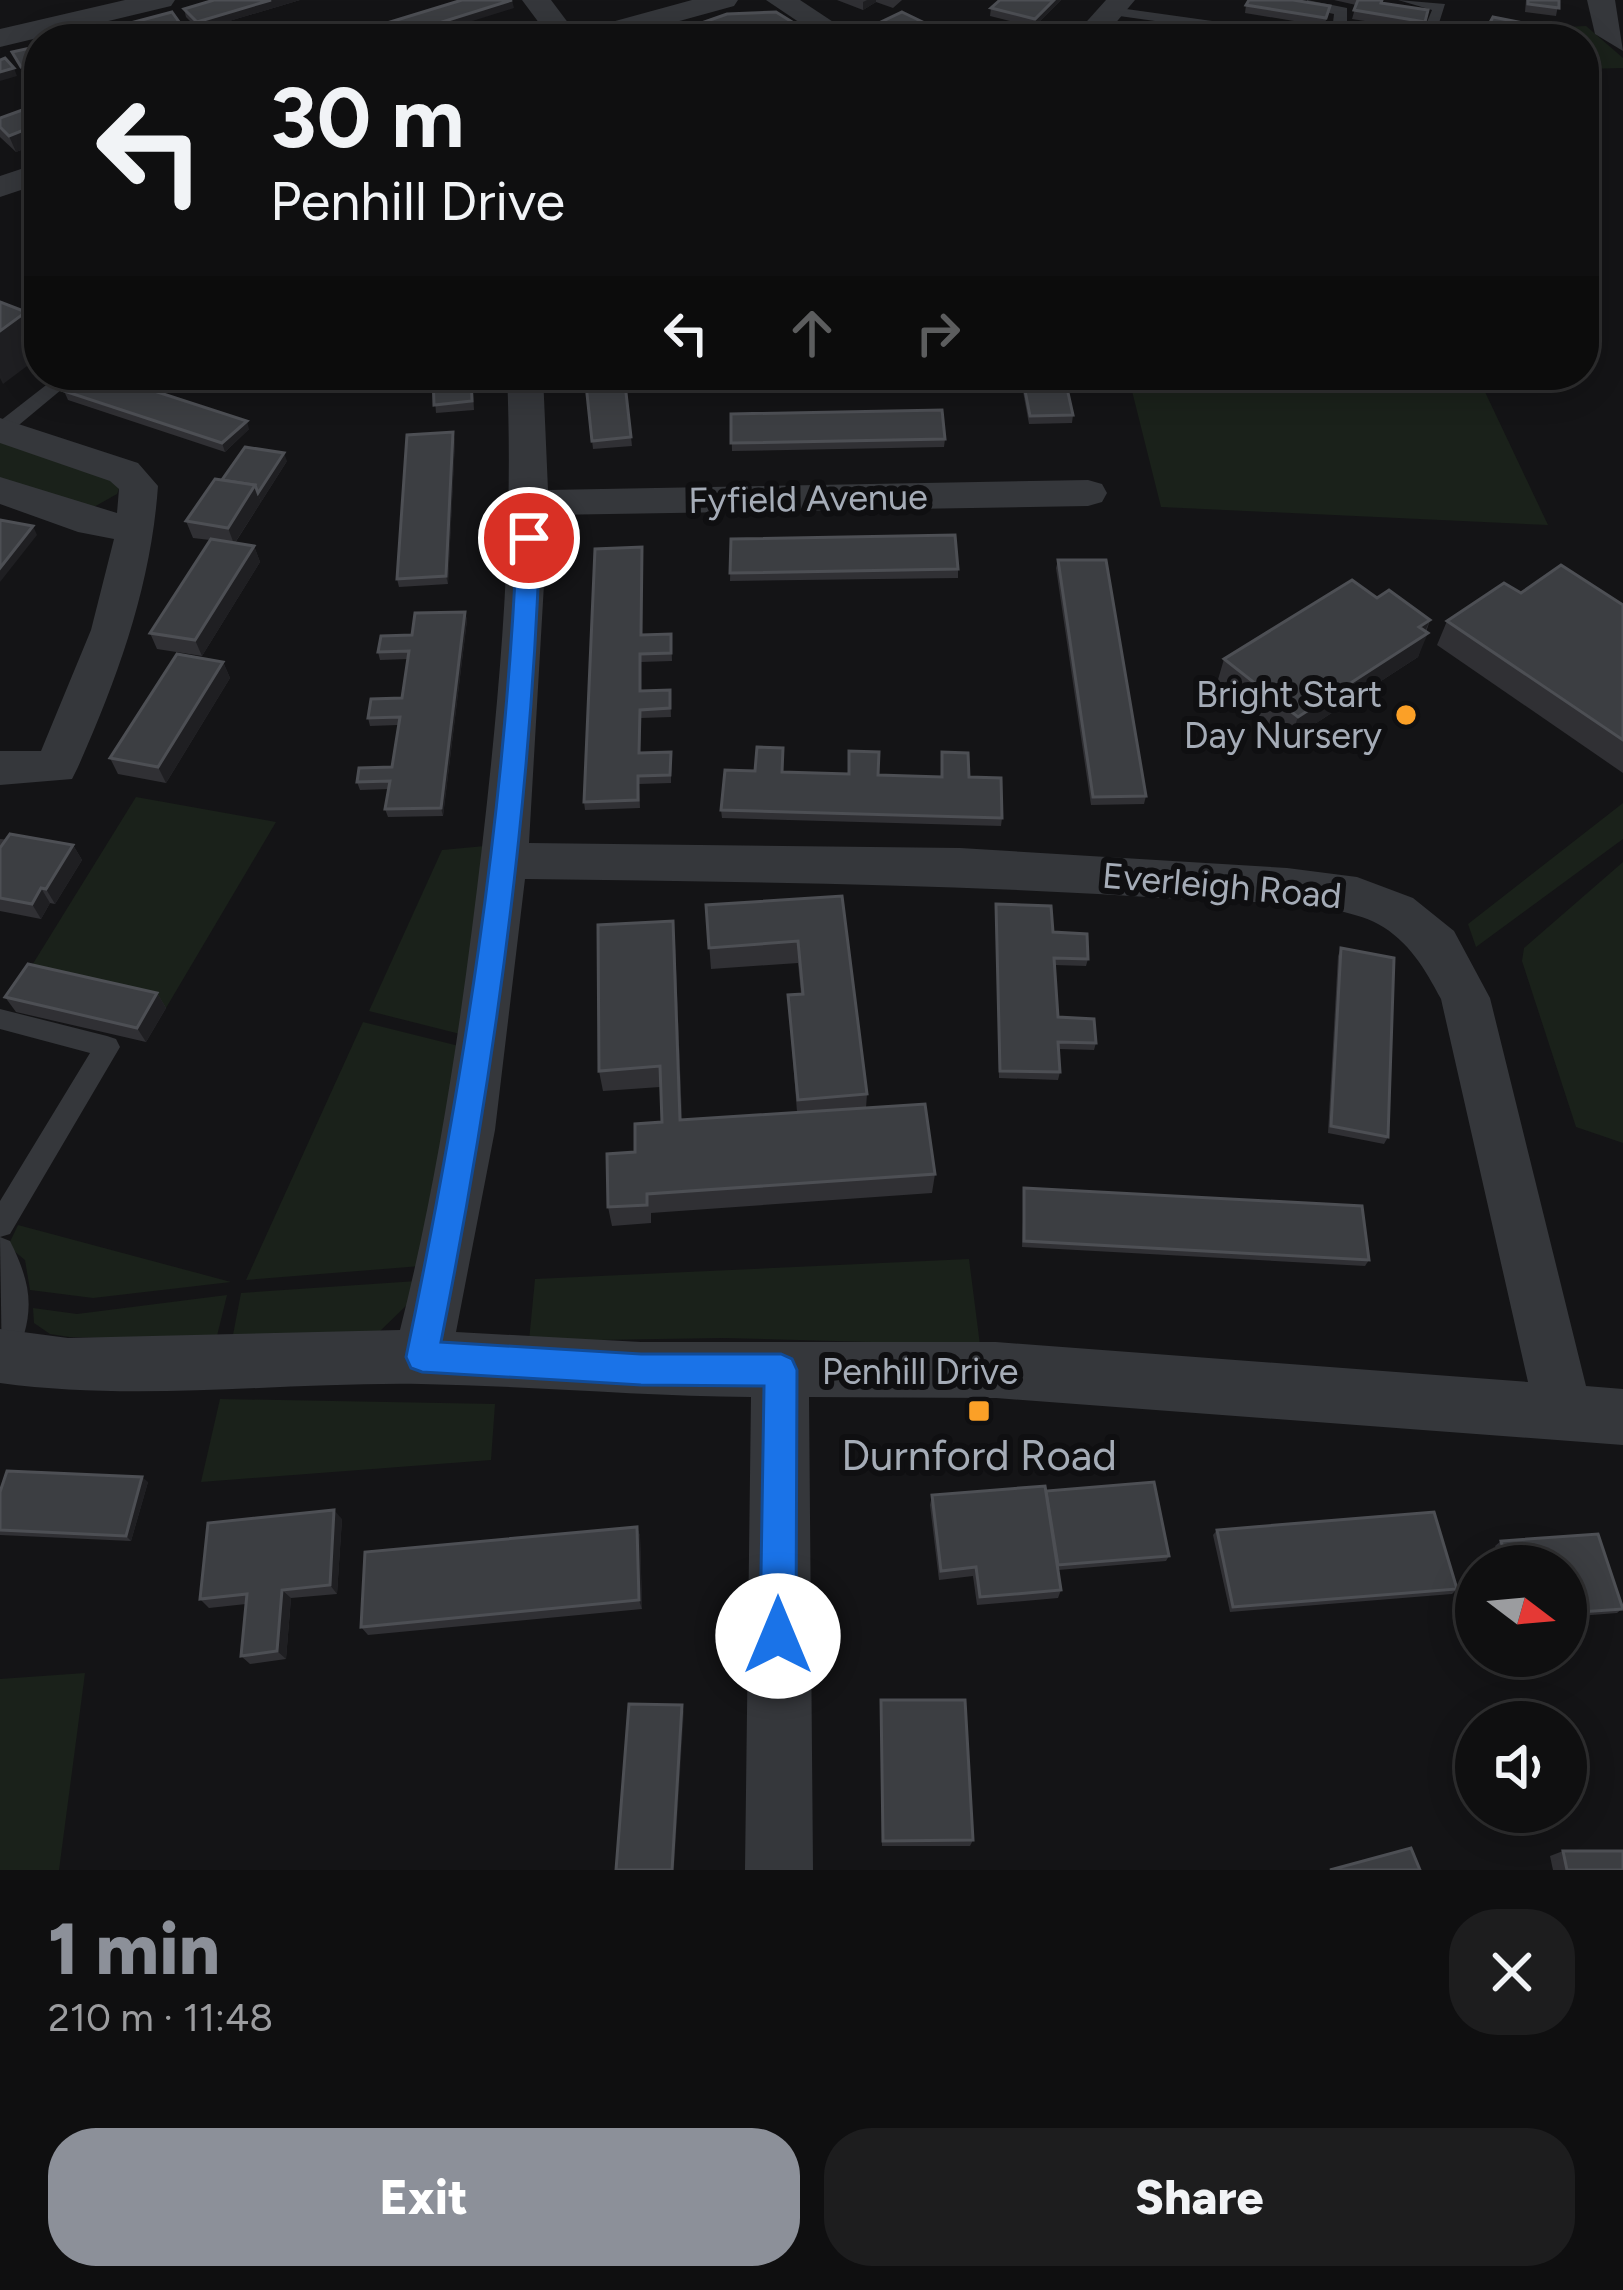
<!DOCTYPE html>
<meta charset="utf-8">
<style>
:root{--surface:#0f0f10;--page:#1d1d1e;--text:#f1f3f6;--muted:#9b9c9f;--line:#2f2f30;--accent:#8c9099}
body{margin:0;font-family:Figtree,sans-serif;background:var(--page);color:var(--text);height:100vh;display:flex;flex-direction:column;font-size:45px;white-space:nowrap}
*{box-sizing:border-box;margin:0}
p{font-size:39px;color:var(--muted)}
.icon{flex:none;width:66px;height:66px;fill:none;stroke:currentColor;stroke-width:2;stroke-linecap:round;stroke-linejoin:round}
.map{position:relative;height:1870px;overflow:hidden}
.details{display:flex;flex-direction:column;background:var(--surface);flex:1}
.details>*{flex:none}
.hud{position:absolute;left:24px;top:24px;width:1575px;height:366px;border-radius:48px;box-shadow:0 6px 30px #0003,0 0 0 3px var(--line);background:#0f0f10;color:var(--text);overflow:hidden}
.needle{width:78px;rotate:106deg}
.fabs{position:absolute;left:1455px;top:1545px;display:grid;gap:24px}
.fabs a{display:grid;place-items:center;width:132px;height:132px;border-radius:50%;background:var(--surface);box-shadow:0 6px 30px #0003,0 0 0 3px var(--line);font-size:60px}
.pin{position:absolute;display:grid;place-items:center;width:102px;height:102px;color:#fff;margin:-51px;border:6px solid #fff;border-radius:50%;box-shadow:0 3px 12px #0007}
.me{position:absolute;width:132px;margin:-66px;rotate:0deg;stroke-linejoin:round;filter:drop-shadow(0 0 9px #0008)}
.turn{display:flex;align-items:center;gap:42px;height:252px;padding:0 48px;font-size:54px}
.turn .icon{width:156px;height:156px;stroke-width:2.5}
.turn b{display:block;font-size:84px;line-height:102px}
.lanes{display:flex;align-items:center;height:114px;padding:0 48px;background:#0003;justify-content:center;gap:60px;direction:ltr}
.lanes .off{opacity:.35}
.round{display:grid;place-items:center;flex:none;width:126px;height:126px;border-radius:48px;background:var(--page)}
.headline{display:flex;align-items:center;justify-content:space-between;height:204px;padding:0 48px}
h1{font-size:72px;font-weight:800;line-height:90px;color:var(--accent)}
.action{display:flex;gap:24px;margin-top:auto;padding:24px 48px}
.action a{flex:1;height:138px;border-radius:48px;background:var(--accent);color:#fff;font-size:48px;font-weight:800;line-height:138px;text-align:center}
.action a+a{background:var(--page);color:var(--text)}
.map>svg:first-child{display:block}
.green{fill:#1a211a}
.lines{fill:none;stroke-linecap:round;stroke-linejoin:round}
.service{fill:#35373b;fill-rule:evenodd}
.minor{fill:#35373b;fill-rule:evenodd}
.wall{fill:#303034}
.shaded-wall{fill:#1f1f22}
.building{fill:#3c3e42;stroke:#4d4f54;stroke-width:3}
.route{fill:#1a73e8;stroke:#114b97;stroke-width:3}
.poi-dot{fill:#fba027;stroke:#0f0f11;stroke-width:4.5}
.labels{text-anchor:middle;stroke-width:12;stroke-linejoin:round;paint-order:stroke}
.street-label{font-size:36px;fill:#a5acb7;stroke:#0f0f11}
.poi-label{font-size:36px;fill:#a5acb7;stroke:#0f0f11;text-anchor:end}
.near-poi-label{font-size:42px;fill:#a5acb7;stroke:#0f0f11}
</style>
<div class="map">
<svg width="1623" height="1870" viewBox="0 0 1623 1870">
<rect width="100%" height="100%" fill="#141416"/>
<g class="green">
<path d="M1586 26 1623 58V68L1584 69V39H1560L1565 27Z"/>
<path d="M1128 375H1477L1548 525 1161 507Z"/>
<path d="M0 441 110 477 119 489 117 494 92 508 0 479Z"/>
<path d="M136 797 276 822 166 1008 26 975Z"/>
<path d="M1623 803V839L1476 947 1468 924Z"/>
<path d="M485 846 460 1034 369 1011 442 850Z"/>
<path d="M1623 862V1143L1576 1127 1522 961 1524 948Z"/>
<path d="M363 1022 459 1046 421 1266 246 1280Z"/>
<path d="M18 1225 231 1282 93 1298 30 1290 25 1260 8 1246Z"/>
<path d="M969 1259 980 1345 724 1338 529 1341 535 1279Z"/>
<path d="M417 1281 410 1302 380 1331 232 1340 241 1293Z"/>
<path d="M227 1295 216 1340 69 1337 50 1334 34 1323 33 1308 77 1314Z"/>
<path d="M220 1399 495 1404 491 1460 201 1482Z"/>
<path d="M85 1673 59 1870H0V1679Z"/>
</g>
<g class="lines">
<g class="service">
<path d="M1307 0 1347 8V32L1387 35 1394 39 1248 34 1112 15 1105 11 1112 7 1248 26 1332 31 1334 14 1306 8Z"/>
<path d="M1398 0 1445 4 1434 39H1420L1432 10Z"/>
<path d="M59 375H79L8 434 0 436V421Z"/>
<path d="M0 1009 107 1036 116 1039 120 1047 10 1234 0 1237V1201L90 1053 0 1029Z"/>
<path d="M0 1237 10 1241C35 1291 34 1316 12 1367L2 1371Z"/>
</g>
<g class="minor">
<path d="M125 0H175L171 6 0 47V29Z"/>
<path d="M522 0H551L575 32 692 0H738L734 6 614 39H551Z"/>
<path d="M766 0H800L859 39H824Z"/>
<path d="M1106 0H1135L1102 39H1071Z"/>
<path d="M1587 0H1615L1623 51 1595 34Z"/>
<path d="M39 163V184L0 197V176Z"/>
<path d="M507 375H543L548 490 1088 480 1102 484 1107 493 1102 502 1088 506 548 515 529 843 960 848 1287 868 1357 877 1413 898 1454 931 1490 998 1586 1386 1623 1389V1445L996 1398 809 1397 813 1870H745L751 1397C641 1396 531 1386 421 1384 281 1382 139 1402 0 1383V1329L68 1338 400 1330C440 1171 463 1009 482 847 500 690 514 533 507 375ZM525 879C744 882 962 884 1180 899 1232 902 1334 900 1378 924 1409 941 1425 969 1441 999L1528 1382 996 1342H641L456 1332 495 1130Z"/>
<path d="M0 418 138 463 158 486C151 585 119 675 78 767L72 779 0 785V751H41L91 630 114 539 78 532 0 504V477L117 513 119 489 110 481 0 443Z"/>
</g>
</g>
<g class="wall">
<path d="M214 0H300L199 30 186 17 184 9Z"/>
<path d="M837 0H902L893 8 876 2 863 10Z"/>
<path d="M1000 0H1061L1034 27 990 16 991 8Z"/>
<path d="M1334 0H1383L1382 3 1428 10 1422 30 1352 19 1356 5Z"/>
<path d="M1526 0H1559L1556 16 1525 12Z"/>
<path d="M1246 5 1328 14 1324 26 1245 13Z"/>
<path d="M727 14 797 33 782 39H770L763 35 745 34Z"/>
<path d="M881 22 958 39H899L881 30Z"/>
<path d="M39 104V143L16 152 0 137V118Z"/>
<path d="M433 375H472L474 410 436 413Z"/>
<path d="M585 375H624L632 446 593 449Z"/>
<path d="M1020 375H1064L1073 415 1072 423 1029 424Z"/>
<path d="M64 391 249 429 225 452 68 400Z"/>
<path d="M731 414 945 439 944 447 732 451Z"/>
<path d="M455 440 448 584 399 587 397 579Z"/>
<path d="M287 461 235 543 254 546 260 562 202 656 157 649 150 633 210 540 193 538 186 521 222 480Z"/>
<path d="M731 539 958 569V578L730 581Z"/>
<path d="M642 547V635L671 634 672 661 641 662V691L670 690 671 717 641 718 640 753 671 752V783L639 784 640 808 585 810 584 802Z"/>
<path d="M1058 560 1146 796 1144 804 1091 805 1056 568Z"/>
<path d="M1521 593 1623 605V773L1437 645 1447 621Z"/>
<path d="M1377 598 1430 620 1418 657 1290 740 1217 683 1224 659Z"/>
<path d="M465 612 467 620 443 816 388 817 385 809 389 789 360 790 357 782 392 767 398 725 370 726 368 718 402 698 408 659 380 660 378 652Z"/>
<path d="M223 662 230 678 166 783 118 774 110 758Z"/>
<path d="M782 772 969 777 1002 818 1001 826 722 818 721 810Z"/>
<path d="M0 839 73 845 82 860 55 904 50 903 41 919 0 911Z"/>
<path d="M842 896 867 1094 866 1108 935 1174 932 1193 651 1213V1223L612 1226 608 1207 635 1152 662 1122 660 1087 603 1091 599 1071 675 943 682 1120 797 1112 788 995 801 994 798 963 711 969 706 905Z"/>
<path d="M996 904 1053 932 1088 959 1086 966 1054 965 1058 1017 1096 1043 1094 1050 1059 1049 1060 1072 1058 1080 999 1078Z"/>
<path d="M1341 948 1388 1137 1384 1144 1328 1133 1338 956Z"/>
<path d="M157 993 166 1008 146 1042 16 1012 5 997Z"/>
<path d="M1024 1188 1369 1260 1365 1266 1022 1247Z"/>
<path d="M148 1482 131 1541 0 1535V1492Z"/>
<path d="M1046 1491 1169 1556 1166 1561 1058 1570 1061 1590 1058 1598 977 1605 973 1576 939 1580 930 1505 932 1495Z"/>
<path d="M342 1519 337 1594 291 1598 286 1659 250 1664 241 1656 246 1604 209 1608 200 1599Z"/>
<path d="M637 1527 640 1536 642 1609 368 1635 361 1627Z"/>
<path d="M1217 1530 1457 1589 1452 1594 1230 1612 1213 1535Z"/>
<path d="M1598 1534 1623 1608 1617 1613 1566 1617V1566H1502L1495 1546 1501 1541Z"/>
<path d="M881 1700 973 1840 970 1846H882Z"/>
<path d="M1563 1851 1623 1870H1553L1550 1856Z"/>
</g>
<g class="shaded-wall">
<path d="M271 0H300L199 30 197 22Z"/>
<path d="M512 0 514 8 415 39H388Z"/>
<path d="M867 0H876V2L863 10V2Z"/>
<path d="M1054 0H1061L1034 27 1035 19Z"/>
<path d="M745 25V34L730 39H708Z"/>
<path d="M797 25V33L782 39H775V34Z"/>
<path d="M182 26 184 34 164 39H130Z"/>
<path d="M39 62V71L24 75 21 67Z"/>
<path d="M14 68 17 76 0 81V72Z"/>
<path d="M39 124V143L16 152 9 136Z"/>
<path d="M26 312 39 341V357L3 384 0 378V331Z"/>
<path d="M247 421 249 429 225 452 222 443Z"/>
<path d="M453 432 455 440 448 584 446 576Z"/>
<path d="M284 453 287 461 261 502 258 493Z"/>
<path d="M255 485 261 502 234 544 228 528Z"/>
<path d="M33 526 37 535 0 582V568Z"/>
<path d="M254 546 260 562 202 656 195 640Z"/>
<path d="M465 612 467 620 443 816 441 808Z"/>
<path d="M1430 620 1423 636 1428 633 1418 657 1290 740 1298 717Z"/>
<path d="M223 662 230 678 166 783 158 767Z"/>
<path d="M73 845 82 860 55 904 46 889Z"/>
<path d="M41 888 50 903 41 919 32 904Z"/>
<path d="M673 921 675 943 683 1140 680 1120Z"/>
<path d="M157 993 166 1008 146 1042 137 1028Z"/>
<path d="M142 1477 148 1482 131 1541 126 1536Z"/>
<path d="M334 1510 342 1519 337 1594 330 1585Z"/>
<path d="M637 1527 640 1536 642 1609 639 1600Z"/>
<path d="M282 1590 291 1598 286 1659 277 1651Z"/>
<path d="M682 1705 684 1712 674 1870H672Z"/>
</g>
<g class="building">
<path d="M214 0H271L197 22 184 9Z"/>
<path d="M462 0H512L388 39 307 38 344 27 351 34Z"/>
<path d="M1000 0H1054L1035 19 991 8Z"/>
<path d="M1249 0H1293L1330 6 1326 18 1246 5Z"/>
<path d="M1358 0H1382L1381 3 1428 10 1425 22 1354 10Z"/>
<path d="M1528 0H1559V8L1528 4Z"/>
<path d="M172 12 182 26 130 39H115L108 29Z"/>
<path d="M776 12 797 25 775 34 763 27 745 25 708 39H656L727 14Z"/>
<path d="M902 12 958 39H916L881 22Z"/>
<path d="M1493 17 1528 24 1520 39H1481Z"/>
<path d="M623 23 636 39H555Z"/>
<path d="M297 32 304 39H273Z"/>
<path d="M39 46V62L21 67 12 52Z"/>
<path d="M5 58 14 68 0 72V60Z"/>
<path d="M39 104V124L9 136 0 127V118Z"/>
<path d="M0 302 26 312 0 331Z"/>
<path d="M83 375H105L247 421 222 443 64 391Z"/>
<path d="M433 375H471L472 401 434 405Z"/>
<path d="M585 375H624L631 437 592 441Z"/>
<path d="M1022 375H1064L1073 415 1030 416Z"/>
<path d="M942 410 945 439 731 443V414Z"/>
<path d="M453 432 446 576 397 579 407 435Z"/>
<path d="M245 447 284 453 258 493 255 485 222 480Z"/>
<path d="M215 479 255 485 228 528 186 521Z"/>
<path d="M0 520 33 526 0 568Z"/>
<path d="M955 535 958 569 730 573 731 539Z"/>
<path d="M211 539 254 546 195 640 150 633Z"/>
<path d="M642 547 641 635 671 634V653L640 654V691L670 690V708L640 710 639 753 671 752 670 775 638 776V800L584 802 595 549Z"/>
<path d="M1058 560H1106L1146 796 1093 797Z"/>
<path d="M1561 565 1623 605V740L1447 621 1504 583 1521 593Z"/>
<path d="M1352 580 1377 598 1389 590 1430 620 1419 627 1428 633 1298 717 1224 659Z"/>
<path d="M465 612 441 808 385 809 390 781 357 782 359 768 392 767 400 717 368 718 371 699 402 698 409 651 378 652 381 636 412 635 415 613Z"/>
<path d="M177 654 223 662 158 767 110 758Z"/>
<path d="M757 747 783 748 782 772 849 774V751L879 752 878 775 942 777V752L968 753 969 777 1001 778 1002 818 721 810 725 770 755 771Z"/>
<path d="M10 834 73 845 46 889 41 888 32 904 0 898V848Z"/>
<path d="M842 896 867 1094 798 1100 788 995 803 994 798 941 709 948 706 905Z"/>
<path d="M996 904 1051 906 1053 932 1087 934 1088 959 1054 958 1058 1017 1094 1019 1096 1043 1058 1042 1060 1072 1000 1071Z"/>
<path d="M673 921 680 1120 925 1104 935 1174 647 1194V1205L608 1207 607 1154 635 1152V1124L662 1122 660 1066 599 1071 598 925Z"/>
<path d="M1341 948 1394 958 1388 1137 1331 1126Z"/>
<path d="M28 964 157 993 137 1028 5 997Z"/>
<path d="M1024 1188 1362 1206 1369 1260 1024 1241Z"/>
<path d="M7 1471 142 1477 126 1536 0 1530V1492Z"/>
<path d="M1154 1482 1169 1556 1058 1565 1046 1491Z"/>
<path d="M1045 1486 1061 1590 980 1597 976 1567 941 1571 932 1495Z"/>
<path d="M334 1510 330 1585 282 1590 277 1651 241 1656 247 1594 200 1599 208 1523Z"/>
<path d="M1434 1512 1457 1589 1233 1607 1217 1530Z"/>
<path d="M637 1527 639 1600 361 1627 365 1552Z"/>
<path d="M1598 1534 1623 1609 1566 1613V1566H1508L1501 1541Z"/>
<path d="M881 1700H965L973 1840 883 1841Z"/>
<path d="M629 1704 682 1705 672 1870H616Z"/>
<path d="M1411 1848 1420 1870H1330Z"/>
<path d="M1563 1851H1623V1870H1567Z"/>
</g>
<path class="route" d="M529 530 540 538C531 810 494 1076 441 1342L641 1354H781L792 1359 797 1370 796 1636 791 1649 778 1654 766 1649 760 1636 764 1386 641 1385 422 1372 411 1368 406 1357C463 1083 505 818 517 538Z"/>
<g class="poi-dot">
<circle cx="1406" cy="715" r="12"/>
<rect x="967" y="1399" width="24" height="24" rx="6"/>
</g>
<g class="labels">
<g class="street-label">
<text transform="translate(808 498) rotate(-1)" y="13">Fyfield Avenue</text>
<text transform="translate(1222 885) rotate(5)" y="13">Everleigh Road</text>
<text x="920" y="1384">Penhill Drive</text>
</g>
<g class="poi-label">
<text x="1382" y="707">Bright Start<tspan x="1382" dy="41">Day Nursery</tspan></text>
</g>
<g class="near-poi-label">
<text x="979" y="1470">Durnford Road</text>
</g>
</g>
</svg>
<div class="fabs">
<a><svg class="needle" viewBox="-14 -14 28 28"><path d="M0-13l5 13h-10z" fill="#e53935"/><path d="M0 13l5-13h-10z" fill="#9b9c9f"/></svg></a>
<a><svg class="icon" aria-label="sound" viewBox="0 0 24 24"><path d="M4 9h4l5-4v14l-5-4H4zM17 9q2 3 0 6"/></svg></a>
</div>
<div class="pin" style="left:529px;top:538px;background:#d93025"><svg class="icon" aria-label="arrive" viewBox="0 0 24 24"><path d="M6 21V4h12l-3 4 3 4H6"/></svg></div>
<svg class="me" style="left:778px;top:1636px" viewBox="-20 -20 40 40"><circle r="19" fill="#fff"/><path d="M0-13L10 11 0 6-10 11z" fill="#1a73e8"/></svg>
<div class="hud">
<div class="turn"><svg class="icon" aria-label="left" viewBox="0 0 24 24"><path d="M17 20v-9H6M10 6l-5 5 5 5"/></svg><div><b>30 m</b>Penhill Drive</div></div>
<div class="lanes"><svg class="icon" aria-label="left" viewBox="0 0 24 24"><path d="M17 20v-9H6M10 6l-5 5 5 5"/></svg><svg class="icon off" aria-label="ahead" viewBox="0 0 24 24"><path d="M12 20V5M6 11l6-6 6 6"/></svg><svg class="icon off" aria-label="right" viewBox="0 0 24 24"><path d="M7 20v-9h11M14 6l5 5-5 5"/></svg></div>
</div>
</div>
<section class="details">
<div class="headline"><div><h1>1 min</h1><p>210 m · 11:48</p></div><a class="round"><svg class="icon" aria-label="close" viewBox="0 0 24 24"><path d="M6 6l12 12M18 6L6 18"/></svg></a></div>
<div class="action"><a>Exit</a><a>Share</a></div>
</section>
